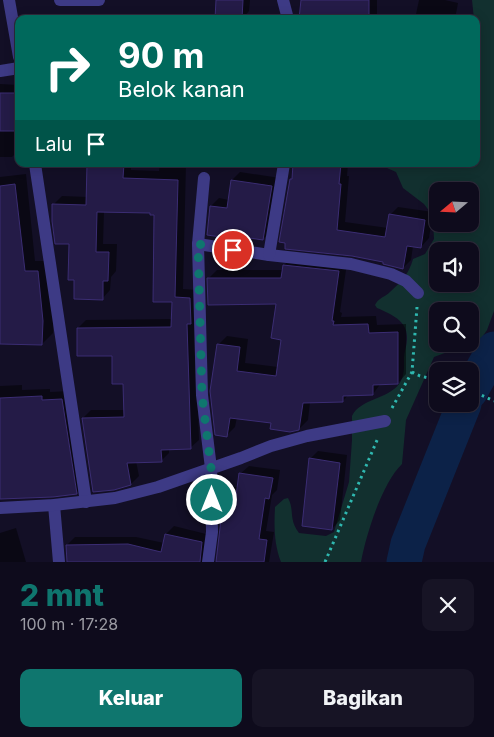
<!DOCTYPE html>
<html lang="id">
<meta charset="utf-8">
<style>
:root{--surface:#0e0b1c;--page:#171425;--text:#f1f3f6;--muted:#9b9ba3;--line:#2e2b3b;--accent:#0f766e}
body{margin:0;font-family:Inter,sans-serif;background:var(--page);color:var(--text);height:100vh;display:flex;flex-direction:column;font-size:19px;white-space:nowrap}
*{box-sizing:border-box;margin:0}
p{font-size:16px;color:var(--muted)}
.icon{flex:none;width:28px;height:28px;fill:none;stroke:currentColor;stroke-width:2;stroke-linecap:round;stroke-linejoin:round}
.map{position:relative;height:562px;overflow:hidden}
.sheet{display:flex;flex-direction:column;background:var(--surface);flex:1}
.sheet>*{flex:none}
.banner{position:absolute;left:15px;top:15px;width:465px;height:152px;border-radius:10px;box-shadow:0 2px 12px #0003,0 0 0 1px var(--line);background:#00695c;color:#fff;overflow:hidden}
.needle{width:32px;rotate:251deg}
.fabs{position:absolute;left:429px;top:182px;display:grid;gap:10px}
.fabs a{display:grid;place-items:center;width:50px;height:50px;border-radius:10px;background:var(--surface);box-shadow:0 2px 12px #0003,0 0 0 1px var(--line);font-size:25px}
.pin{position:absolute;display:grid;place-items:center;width:42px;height:42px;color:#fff;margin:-21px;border:2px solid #fff;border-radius:50%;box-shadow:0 1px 5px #0007}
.me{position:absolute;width:55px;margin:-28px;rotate:0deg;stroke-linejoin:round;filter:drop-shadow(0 0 4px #0008)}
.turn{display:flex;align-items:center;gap:18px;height:105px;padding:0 20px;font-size:22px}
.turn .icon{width:65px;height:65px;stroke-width:2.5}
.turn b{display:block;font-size:35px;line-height:42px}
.then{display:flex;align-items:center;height:48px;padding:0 20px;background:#0003;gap:10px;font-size:19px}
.round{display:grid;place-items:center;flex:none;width:52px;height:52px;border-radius:10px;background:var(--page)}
.headline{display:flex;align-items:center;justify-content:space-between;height:85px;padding:0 20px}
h1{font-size:30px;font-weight:800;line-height:38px;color:var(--accent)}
.action{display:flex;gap:10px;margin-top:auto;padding:10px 20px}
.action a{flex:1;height:58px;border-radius:10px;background:var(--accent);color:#fff;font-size:20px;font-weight:800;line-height:58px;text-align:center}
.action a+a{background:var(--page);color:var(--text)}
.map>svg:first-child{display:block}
.green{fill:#12302f;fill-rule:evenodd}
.shadow{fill:#0007}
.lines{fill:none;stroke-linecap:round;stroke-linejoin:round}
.river{stroke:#0c2248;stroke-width:35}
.building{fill:#241b47;stroke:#3b2d73}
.path{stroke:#2fb8b0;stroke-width:3;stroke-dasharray:2.5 4;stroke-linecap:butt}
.street{stroke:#3d3a85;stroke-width:12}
.route{stroke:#0f766e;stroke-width:9;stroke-dasharray:0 16.2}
</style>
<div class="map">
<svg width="494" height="562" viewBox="0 0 494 562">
<rect width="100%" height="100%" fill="#130f26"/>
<path class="green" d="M472 0H494V311L487 330 472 352 466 353 458 348 434 357 406 420 402 464C382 483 366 535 361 562H281C274 544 274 526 275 507L284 499 288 498C295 511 288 518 299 533L326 536 334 532 349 482 352 440V416C360 399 388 399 399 384 405 376 404 366 404 358 404 352 407 345 407 339 408 321 391 314 377 308L375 305C378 298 385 297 390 292 401 282 409 274 413 259L425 254 434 239 433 220 430 212 424 204 403 188 396 172 378 164H476V19H474ZM438 191H470V224H438ZM438 251H470V284H438ZM438 311H470V344H438Z"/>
<g class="shadow">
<path d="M217 0H250L249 11 242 19Z"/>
<path d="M302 0H377V14L372 19H300Z"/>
<path d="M419 0H445L458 3 455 19H415Z"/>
<path d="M0 84 19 85V150L12 157H0Z"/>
<path d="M67 164H131V170L159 171 160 164H186L183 289 198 290 195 318 199 440 190 448H169V453L161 461H136L139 476 131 484 83 418 91 410H125L124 383 113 355 78 328 86 320 173 319V301L155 214 152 212 104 211 103 244H117L116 271 111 277 110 290 102 299 76 279 70 243 54 204 62 196 88 197V166L67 165Z"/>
<path d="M294 164H348L347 176H349L345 222 388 228 390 215 398 207 433 212 429 238 421 247 413 246 411 260 403 268 385 261 352 255 291 179 293 177Z"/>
<path d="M240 172 280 178 271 231 263 239 231 234 228 237 208 234 211 206 219 198 229 200 232 180Z"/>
<path d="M26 174 35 261H49L53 309V333L42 344 0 343V177Z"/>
<path d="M293 257 347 263 340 312 342 313 341 317 376 316 377 325 406 324V374L398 383H381L373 394H349L343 401 310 402 308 420 299 429 272 422 237 417 235 427 227 435 218 345 227 336 248 339 245 363 278 367 282 339 277 303 208 279 217 270H283L284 265Z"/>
<path d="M22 385V390L50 389V392L70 391 84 485 76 493 0 491V386Z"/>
<path d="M318 451 347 455 340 520 332 529 310 459Z"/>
<path d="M249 466 280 470 277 490 272 495 266 531 274 532 269 562H65H68L67 545 75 537H136L164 543 166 534 174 526 210 535 212 561 217 562 226 495 234 487H239L240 474Z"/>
<path d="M16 528 26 562H0V533Z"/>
</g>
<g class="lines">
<g class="river">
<path d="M470 392 494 349"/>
<path d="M404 562 408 544 464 404"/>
</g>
</g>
<g class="building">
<path d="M216 0H243L242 19H215Z"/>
<path d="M301 0H369V19H299Z"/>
<path d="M0 93H16L15 131H0Z"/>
<path d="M87 164H124L123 178 178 180 175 297 190 298 191 324H187L191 449 161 450 162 462 127 463 131 485 114 490 93 492 82 418 124 417 123 384H112V356H77V328L171 327 172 302H153L154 215H150V213L97 212 96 252H109L108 281H103V300L74 299V280H68L69 244H55L52 221V204L86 205Z"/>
<path d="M293 164H341L339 184H341L337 230 385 237 389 214 425 220 421 248 407 246 403 269 383 264V262L352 256 285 249V243L279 242 290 179H292Z"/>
<path d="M231 180 272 186 263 240 229 235 228 238 207 235 210 206 227 208Z"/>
<path d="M15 184 25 271H38L43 321 42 345 0 344V186Z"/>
<path d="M283 265 339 271 332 321H334L333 325 368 324 369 333 398 332V384L373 385V395L343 396V402L303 403 299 430 290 432 270 429 271 423 230 418 227 437 215 435 210 391 217 344 240 347 237 371 276 376 281 340 271 338 276 304 208 305 207 278H281Z"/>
<path d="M42 396V400L62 399 77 494 53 497 0 499V398Z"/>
<path d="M309 458 340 463 332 530 302 526Z"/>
<path d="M239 473 273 478 269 499 265 498 259 539 267 540 264 562H216L224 494 236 496Z"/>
<path d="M165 534 202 542 200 562H67L66 545 128 544 161 552Z"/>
</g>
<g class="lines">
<g class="path">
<path d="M412 372 420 376 438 380"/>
<path d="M470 390 494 401"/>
<path d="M392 408 412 372 417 307"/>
<path d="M325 562 378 438"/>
</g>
<g class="street">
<path d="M9 0 19 57"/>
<path d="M60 0H99"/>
<path d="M283 0 288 19"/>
<path d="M0 71 19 68"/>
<path d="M35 164 86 502"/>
<path d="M204 178 198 244 202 395 211 468 212 532 208 562"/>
<path d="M198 244 269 255 351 264 391 274 406 281 418 293"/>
<path d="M269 255 284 164"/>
<path d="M54 505 59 562"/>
<path d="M0 508 54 505 115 498 158 487 241 458 271 446 307 436 385 421"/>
</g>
</g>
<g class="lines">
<path class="route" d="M212 500 211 468 202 395 198 244 233 250"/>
</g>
</svg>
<div class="fabs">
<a><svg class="needle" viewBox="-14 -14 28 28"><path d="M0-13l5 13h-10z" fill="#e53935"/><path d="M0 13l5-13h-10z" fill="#9b9ba3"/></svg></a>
<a><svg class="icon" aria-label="sound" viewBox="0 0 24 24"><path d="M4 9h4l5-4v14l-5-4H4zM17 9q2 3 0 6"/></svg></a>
<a><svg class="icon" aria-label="search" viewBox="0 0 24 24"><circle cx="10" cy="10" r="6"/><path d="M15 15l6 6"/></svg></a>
<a><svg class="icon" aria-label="layers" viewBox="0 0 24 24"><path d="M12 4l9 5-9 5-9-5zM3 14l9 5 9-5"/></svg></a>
</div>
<div class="pin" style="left:233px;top:250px;background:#d93025"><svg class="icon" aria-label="arrive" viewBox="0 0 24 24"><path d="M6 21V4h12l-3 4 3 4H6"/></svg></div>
<svg class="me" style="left:212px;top:500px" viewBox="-20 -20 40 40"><circle r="17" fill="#0f766e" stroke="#fff" stroke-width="3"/><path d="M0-11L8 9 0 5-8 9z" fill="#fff"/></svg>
<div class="banner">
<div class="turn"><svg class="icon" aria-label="right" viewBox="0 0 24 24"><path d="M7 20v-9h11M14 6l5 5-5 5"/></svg><div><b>90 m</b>Belok kanan</div></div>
<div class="then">Lalu<svg class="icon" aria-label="arrive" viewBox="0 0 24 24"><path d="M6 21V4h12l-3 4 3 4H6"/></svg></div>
</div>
</div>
<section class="sheet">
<div class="headline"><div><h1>2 mnt</h1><p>100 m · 17:28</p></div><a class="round"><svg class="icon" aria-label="close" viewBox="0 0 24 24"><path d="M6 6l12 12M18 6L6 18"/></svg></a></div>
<div class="action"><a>Keluar</a><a>Bagikan</a></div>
</section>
